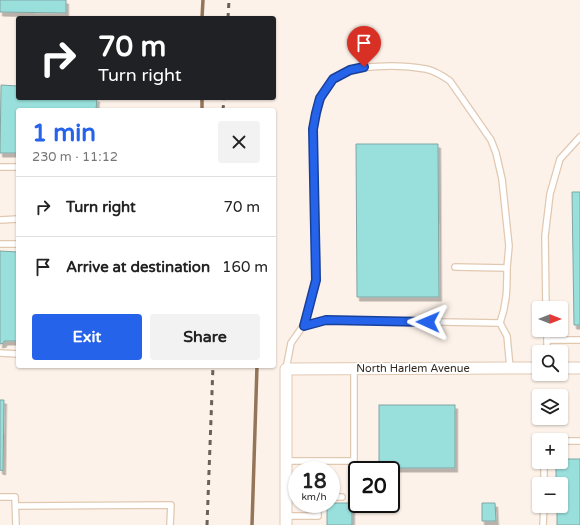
<!DOCTYPE html>
<meta charset="utf-8">
<style>
:root{--surface:#fff;--page:#f2f2f2;--text:#222;--muted:#767676;--line:#e0e0e0;--accent:#2563eb}
body{margin:0;font-family:"Varela Round",sans-serif;background:var(--page);color:var(--text);height:100vh;display:flex;flex-direction:column;font-size:15px;white-space:nowrap}
*{box-sizing:border-box;margin:0}
p{font-size:13px;color:var(--muted)}
.icon{flex:none;width:22px;height:22px;fill:none;stroke:currentColor;stroke-width:2;stroke-linecap:round;stroke-linejoin:round}
.map{position:relative;flex:1;overflow:hidden}
.details{position:absolute;left:16px;top:108px;width:260px;height:260px;display:flex;flex-direction:column;background:var(--surface);border-radius:4px;box-shadow:0 1px 3px #0004}
.details>*{flex:none}
.guide{position:absolute;left:16px;top:16px;width:260px;height:84px;border-radius:4px;box-shadow:0 1px 3px #0004;background:#202124;color:#fff;overflow:hidden}
.needle{width:26px;rotate:90deg}
.fabs{position:absolute;left:532px;top:301px;display:grid;gap:8px}
.fabs a{display:grid;place-items:center;width:36px;height:36px;border-radius:4px;background:var(--surface);box-shadow:0 1px 3px #0004;font-size:20px}
.speed{position:absolute;left:288px;top:461px;display:flex;gap:8px;font-size:20px;font-weight:700;text-align:center}
.speed>*{display:grid;place-content:center;width:52px;height:52px;border-radius:50%;background:var(--surface);box-shadow:0 1px 3px #0004;line-height:1}
.speed small{font-size:10px;font-weight:400}
.speed .limit{border:2px solid #111;border-radius:6px;background:#fff;color:#111}
.pin{position:absolute;display:grid;place-items:center;width:34px;height:34px;color:#fff;margin:-41px -17px;border-radius:50% 50% 50% 0;rotate:-45deg;box-shadow:0 0 4px #0007}
.pin .icon{rotate:45deg}
.me{position:absolute;width:44px;margin:-22px;rotate:271deg;stroke-linejoin:round;filter:drop-shadow(0 0 3px #0008)}
.turn{display:flex;align-items:center;gap:14px;height:84px;padding:0 16px;font-size:18px}
.turn .icon{width:52px;height:52px;stroke-width:2.5}
.turn b{display:block;font-size:28px;line-height:34px}
.round{display:grid;place-items:center;flex:none;width:42px;height:42px;border-radius:4px;background:var(--page)}
.headline{display:flex;align-items:center;justify-content:space-between;height:68px;padding:0 16px}
h1{font-size:24px;font-weight:700;line-height:30px;color:var(--accent)}
.button{display:flex;gap:8px;margin-top:auto;padding:8px 16px}
.button a{flex:1;height:46px;border-radius:4px;background:var(--accent);color:#fff;font-size:16px;font-weight:700;line-height:46px;text-align:center}
.button a+a{background:var(--page);color:var(--text)}
ul{padding:0;list-style:none}
li{display:flex;align-items:center;gap:12px;height:60px;padding:0 16px;border-top:1px solid var(--line)}
li div{flex:1}
li b{display:block;font-size:15px}
li em{font-style:normal}
.map>svg:first-child{display:block}
.lines{fill:none;stroke-linecap:round;stroke-linejoin:round}
.stream{stroke:#947558;stroke-width:3.5}
.building{fill:#99dfdb;stroke:#80a6a4;filter:url(#shadow)}
.service-casing{stroke:#e1c8b1;stroke-width:8}
.minor-casing{stroke:#e1c8b1;stroke-width:13}
.service{stroke:#fff;stroke-width:5.5}
.minor{stroke:#fff;stroke-width:11}
.rail{stroke:#6c6158;stroke-width:3;stroke-dasharray:5 5;stroke-linecap:butt}
.route-casing{stroke:#184099;stroke-width:10}
.route{stroke:#2563eb;stroke-width:7}
.labels{text-anchor:middle;stroke-width:3.5;stroke-linejoin:round;paint-order:stroke}
.street-label{font-size:11px;fill:#332920;stroke:#fff}
</style>
<div class="map">
<svg width="580" height="525" viewBox="0 0 580 525">
<defs>
<filter id="shadow"><feDropShadow dx="2.5" dy="4" stdDeviation="0" flood-color="#0004"/></filter>
</defs>
<rect width="100%" height="100%" fill="#fdf2e9"/>
<g class="lines">
<g class="stream">
<path d="M202 18 203 0"/>
<path d="M202 98V108L203 110"/>
<path d="M252 525 257 366"/>
</g>
</g>
<g class="building">
<path d="M0 0H66V13L0 12Z"/>
<path d="M1 85 18 86V98H97L96 110H18V153H0Z"/>
<path d="M356 144H438L439 297H357Z"/>
<path d="M572 192H580V325H574Z"/>
<path d="M0 251 18 252V341H4V343L0 344Z"/>
<path d="M0 400H4L3 471 0 470Z"/>
<rect x="379" y="405" width="76" height="63"/>
<path d="M561 459H580V525H557V506H561V484H556V462H561Z"/>
<path d="M331 503H352V525H327V504Z"/>
<path d="M482 503H495L496 521H482Z"/>
</g>
<g class="lines">
<g class="service-casing">
<g id="service">
<path d="M0 167H18"/>
<path d="M0 220 18 219"/>
<path d="M0 244H18"/>
<path d="M455 267 507 268C507 289 507 303 500 323"/>
<path d="M546 308 545 236 550 194 560 159 580 137"/>
<path d="M303 326 317 280 313 129C316 113 319 100 328 86 329 84 331 80 333 79 351 63 403 65 426 69 435 71 443 76 450 81L491 140 496 153 502 179 509 246 507 268"/>
<path d="M547 330V340"/>
<path d="M547 352V340H580"/>
<path d="M0 353 18 354"/>
<path d="M286 369 291 343 303 326 326 320 500 323 507 336 510 368"/>
<path d="M561 441H580"/>
<path d="M286 461H354V369"/>
<path d="M544 484V462"/>
<path d="M0 497H15L16 525"/>
<path d="M331 497H342"/>
<path d="M16 506 171 505 170 525"/>
<path d="M286 516H318V504"/>
<path d="M543 525 544 506"/>
</g>
</g>
<g class="minor-casing">
<g id="minor">
<path d="M561 368H580"/>
<path d="M286 525V369L539 368"/>
</g>
</g>
<use href="#service" class="service"/>
<use href="#minor" class="minor"/>
<g class="rail">
<path d="M228 18 229 0"/>
<path d="M223 110 224 98"/>
<path d="M207 525 213 366"/>
</g>
</g>
<g class="lines">
<g class="route-casing">
<path id="route" d="M364 67 350 70 333 79 320 98 316 113 313 129 316 280 304 326 326 320 428 322"/>
</g>
<use href="#route" class="route"/>
</g>
<g class="labels">
<g class="street-label">
<text x="413" y="372">North Harlem Avenue</text>
</g>
</g>
</svg>
<div class="fabs">
<a><svg class="needle" viewBox="-14 -14 28 28"><path d="M0-13l5 13h-10z" fill="#e53935"/><path d="M0 13l5-13h-10z" fill="#767676"/></svg></a>
<a><svg class="icon" aria-label="search" viewBox="0 0 24 24"><circle cx="10" cy="10" r="6"/><path d="M15 15l6 6"/></svg></a>
<a><svg class="icon" aria-label="layers" viewBox="0 0 24 24"><path d="M12 4l9 5-9 5-9-5zM3 14l9 5 9-5"/></svg></a>
<a>+</a>
<a>−</a>
</div>
<div class="speed"><div>18<small>km/h</small></div><div class="limit">20</div></div>
<div class="pin" style="left:364px;top:67px;background:#d93025"><svg class="icon" aria-label="arrive" viewBox="0 0 24 24"><path d="M6 21V4h12l-3 4 3 4H6"/></svg></div>
<svg class="me" style="left:428px;top:322px" viewBox="-20 -20 40 40"><path d="M0-17L14 15 0 8-14 15z" fill="#2563eb" stroke="#fff" stroke-width="4"/></svg>
<div class="guide">
<div class="turn"><svg class="icon" aria-label="right" viewBox="0 0 24 24"><path d="M7 20v-9h11M14 6l5 5-5 5"/></svg><div><b>70 m</b>Turn right</div></div>
</div>
<section class="details">
<div class="headline"><div><h1>1 min</h1><p>230 m · 11:12</p></div><a class="round"><svg class="icon" aria-label="close" viewBox="0 0 24 24"><path d="M6 6l12 12M18 6L6 18"/></svg></a></div>
<ul>
<li><svg class="icon" aria-label="right" viewBox="0 0 24 24"><path d="M7 20v-9h11M14 6l5 5-5 5"/></svg><div><b>Turn right</b></div><em>70 m</em></li>
<li><svg class="icon" aria-label="arrive" viewBox="0 0 24 24"><path d="M6 21V4h12l-3 4 3 4H6"/></svg><div><b>Arrive at destination</b></div><em>160 m</em></li>
</ul>
<div class="button"><a>Exit</a><a>Share</a></div>
</section>
</div>
